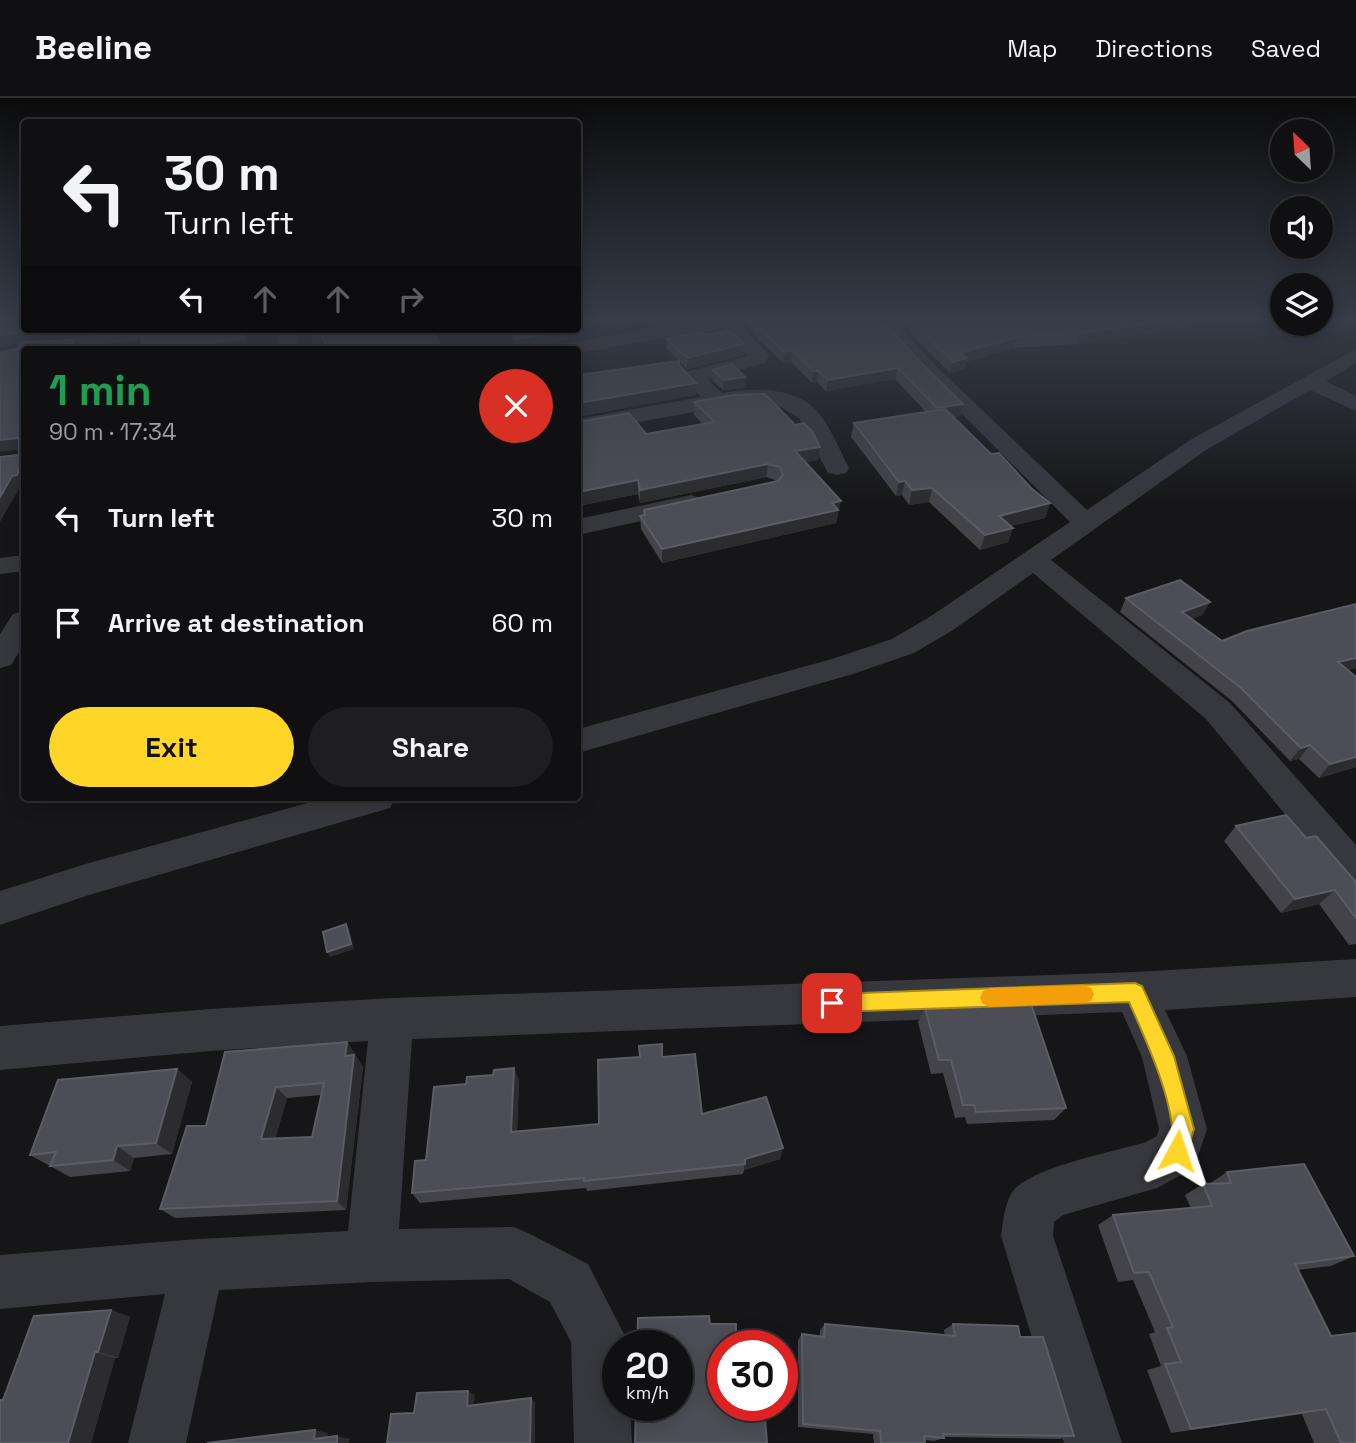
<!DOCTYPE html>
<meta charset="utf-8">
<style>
:root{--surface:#101012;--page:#1e1e20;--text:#f1f3f6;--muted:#9c9d9f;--line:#303032;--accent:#ffd627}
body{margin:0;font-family:"Space Grotesk",sans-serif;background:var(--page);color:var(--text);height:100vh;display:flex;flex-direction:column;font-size:26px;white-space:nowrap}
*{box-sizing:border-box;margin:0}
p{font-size:23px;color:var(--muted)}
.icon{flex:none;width:38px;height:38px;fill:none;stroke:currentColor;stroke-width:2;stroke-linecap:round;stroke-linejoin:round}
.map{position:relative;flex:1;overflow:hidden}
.sheet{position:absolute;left:21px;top:248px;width:560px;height:455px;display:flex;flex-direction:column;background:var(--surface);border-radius:7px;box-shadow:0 4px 18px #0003,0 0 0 2px var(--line)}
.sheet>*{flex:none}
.hud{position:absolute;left:21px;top:21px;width:560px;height:214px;border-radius:7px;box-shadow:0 4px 18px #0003,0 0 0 2px var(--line);background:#101012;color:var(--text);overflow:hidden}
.needle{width:46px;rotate:335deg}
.tools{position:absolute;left:1270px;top:21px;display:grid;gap:14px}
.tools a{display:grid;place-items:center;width:63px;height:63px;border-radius:50%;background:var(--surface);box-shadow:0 4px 18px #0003,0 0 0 2px var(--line);font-size:35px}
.speed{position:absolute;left:602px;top:1232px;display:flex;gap:14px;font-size:35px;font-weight:700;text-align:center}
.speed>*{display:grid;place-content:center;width:91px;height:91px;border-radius:50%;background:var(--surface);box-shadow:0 4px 18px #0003,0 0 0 2px var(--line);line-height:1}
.speed small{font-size:18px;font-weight:400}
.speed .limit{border:10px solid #d22;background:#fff;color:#111}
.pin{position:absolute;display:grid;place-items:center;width:60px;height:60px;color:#fff;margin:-30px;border-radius:14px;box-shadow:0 4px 10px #0006}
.me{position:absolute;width:77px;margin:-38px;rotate:5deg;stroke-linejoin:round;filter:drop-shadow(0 0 5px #0008)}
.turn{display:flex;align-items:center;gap:24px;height:147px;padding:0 28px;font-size:32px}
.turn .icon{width:91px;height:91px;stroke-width:2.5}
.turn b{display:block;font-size:49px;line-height:60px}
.lanes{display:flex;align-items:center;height:66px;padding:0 28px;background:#0003;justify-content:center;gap:35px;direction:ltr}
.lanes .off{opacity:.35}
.round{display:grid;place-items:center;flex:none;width:74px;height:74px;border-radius:37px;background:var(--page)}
.overview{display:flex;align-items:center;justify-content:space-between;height:119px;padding:0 28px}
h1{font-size:42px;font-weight:700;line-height:52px;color:#1e9e55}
.cta{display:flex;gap:14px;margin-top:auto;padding:14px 28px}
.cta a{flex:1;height:80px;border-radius:42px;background:var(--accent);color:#111;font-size:28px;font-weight:700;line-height:80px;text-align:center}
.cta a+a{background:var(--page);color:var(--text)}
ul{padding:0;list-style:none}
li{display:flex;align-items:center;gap:21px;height:105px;padding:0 28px}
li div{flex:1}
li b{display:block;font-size:26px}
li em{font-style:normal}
header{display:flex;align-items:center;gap:42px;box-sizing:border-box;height:98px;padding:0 35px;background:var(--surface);border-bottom:2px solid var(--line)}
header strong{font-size:33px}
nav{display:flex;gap:38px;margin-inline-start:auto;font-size:24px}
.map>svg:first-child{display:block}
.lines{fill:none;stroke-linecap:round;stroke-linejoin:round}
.minor{fill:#37373e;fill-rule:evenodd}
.wall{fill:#434349;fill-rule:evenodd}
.shaded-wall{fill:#2c2c30}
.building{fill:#4d4e55;stroke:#5b5c65;stroke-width:2;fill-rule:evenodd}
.route{fill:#ffd627;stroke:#a68b19;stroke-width:2}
.slow{fill:#f59e0b}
</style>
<header>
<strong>Beeline</strong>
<nav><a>Map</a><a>Directions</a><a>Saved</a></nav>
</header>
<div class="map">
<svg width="1356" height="1345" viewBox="0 0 1356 1345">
<rect width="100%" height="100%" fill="#161618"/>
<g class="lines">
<g class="minor">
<path d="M713 219H733L769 257 765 265 707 281 722 295C751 290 794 288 816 312 831 329 839 351 849 370L846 375 837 377 828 375 799 320 779 308 769 306 732 307 578 335V321L701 299 681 278 685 274 748 258 721 230 578 255V252H548L551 248Z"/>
<path d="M890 224 897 226 938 270 1087 412 1190 342 1356 251V265L1326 283 1356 298V313L1310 292 1206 352 1051 462 1230 605 1356 747V790L1342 785 1206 621 1033 475 953 532 914 555 853 576 578 655V631L832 561 892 541 931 518 1070 424 924 278 883 234 880 230 883 226Z"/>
<path d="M130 231H178L168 237 70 252H24V256L21 252 24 248 31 246Z"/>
<path d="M278 231H298L299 252H279Z"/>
<path d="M691 397 700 400 704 405 700 410 578 437V421Z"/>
<path d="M24 457V473L0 476V460Z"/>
<path d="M24 513V546L11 567 0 570V536L13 516Z"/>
<path d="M326 700H395L390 710 89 797 0 827V793L89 765Z"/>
<path d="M1356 861V899L1165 912 1187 958 1207 1031 1194 1070 1157 1090 1063 1117 1054 1124 1053 1138 1122 1345H1064L1001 1138C1003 1124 1004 1109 1011 1096 1025 1070 1117 1053 1146 1044L1157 1038 1159 1031 1142 959 1122 914 412 941 399 1131 514 1129 532 1137 588 1166 626 1240V1248H618V1307H630L632 1345H574L571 1244 550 1204 509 1181 371 1184 219 1192 186 1345H128L165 1196 0 1211V1157L198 1141 348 1133 368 943 210 953 0 972V928L210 911 392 900 1135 874Z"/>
</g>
</g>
<g class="wall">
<path d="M578 219H649L568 233V241L518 251 506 231H578Z"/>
<path d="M738 219H879L924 268 963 306 960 318 953 319 991 356 1050 405 1045 420 1011 428 1013 430 1008 444 980 452 929 404 909 407 902 397 896 398 851 339 854 325 926 314 895 281 826 293 817 284 812 285 791 264 783 265 753 236V233Z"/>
<path d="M1249 219H1283V226H1321L1356 219V230L1293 238 1266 222 1257 223Z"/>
<path d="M912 225 1189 230 1076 246 1014 250 966 264 964 271 950 275 910 236Z"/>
<path d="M705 237 744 246 743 257 687 271 667 251V241Z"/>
<path d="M713 272 745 279V290L723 292 712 282Z"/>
<path d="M694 304 818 362 805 364 838 416V417L836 425 662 465 641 431 640 418 644 417V412L778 383 766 379 640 405 638 396 578 408 646 336 703 326 694 317Z"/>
<path d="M1126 500 1210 504 1202 517 1192 521 1222 543 1356 570 1348 572 1356 669 1319 680 1299 661 1290 663 1232 603 1120 514Z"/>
<path d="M1236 728 1306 740 1356 784V846L1349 847 1319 806 1281 815 1224 743Z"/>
<path d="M925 910 1066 1010 1054 1022 967 1026 965 1019 955 1020 943 975 931 976 918 924Z"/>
<path d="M347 944 363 969 346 1112 175 1120 160 1111 206 1028ZM321 997 312 1039 275 1041 287 1000Z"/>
<path d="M662 959 702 1016 780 1061 744 1072 743 1076 587 1093 586 1090 420 1105 412 1095 466 986 514 970 519 983 517 1034 599 1026Z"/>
<path d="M177 971 192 984 172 1056 134 1060 130 1073 70 1079 30 1057Z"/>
<path d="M1227 1074 1354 1158 1331 1168 1298 1172 1356 1345H1314L1302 1316 1171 1335 1147 1272 1161 1268 1149 1236 1155 1234 1133 1182 1118 1184 1098 1127 1113 1117 1191 1110 1185 1097 1203 1086H1209Z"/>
<path d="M111 1212 130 1219 118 1260H115L91 1345H0Z"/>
<path d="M825 1226 945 1237 944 1232 953 1226 1020 1239 1074 1338 1060 1341 944 1339V1340L934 1343 924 1342 925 1345H874L873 1336 798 1329V1242L802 1236 820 1238V1232Z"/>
</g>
<g class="shaded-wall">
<path d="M592 219H649L568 233V241L518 251 517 241 561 231H578V222Z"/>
<path d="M1194 219 1189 230 1076 246 1080 235Z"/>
<path d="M1259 219H1267L1266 222 1257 223Z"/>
<path d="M1356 222V230L1293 238 1298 228Z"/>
<path d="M41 231H90L89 235 0 249V237Z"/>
<path d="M241 231H243L247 251 237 252H215L214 244Z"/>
<path d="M322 236 326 248 314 250 310 237Z"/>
<path d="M1017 239 1014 250 966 264 964 271 950 275 953 264 960 255Z"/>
<path d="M74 242 79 252H70Z"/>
<path d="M744 246 743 257 687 271V260Z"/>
<path d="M792 252 791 264 783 265 784 254Z"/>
<path d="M898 270 895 281 826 293 828 282Z"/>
<path d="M813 273H818L817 284 812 285Z"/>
<path d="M745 279V290L723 292V282Z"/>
<path d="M696 285V297L578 319V305Z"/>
<path d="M963 306 960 318 934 322 937 310Z"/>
<path d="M0 340H19L24 351 0 354Z"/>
<path d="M820 349 818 362 794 366 795 353Z"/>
<path d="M24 357V389H20L0 424V399Z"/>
<path d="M768 366 766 379 640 405V392Z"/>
<path d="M638 382V396L578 408V394Z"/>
<path d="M905 383 902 397 896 398 899 384Z"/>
<path d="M932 390 929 404 909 407 912 392Z"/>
<path d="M841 403 836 425 662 465V451Z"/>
<path d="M1050 405 1045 420 995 432 999 418Z"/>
<path d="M1013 430 1008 444 980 452 985 437Z"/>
<path d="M1210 504 1202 517 1174 528 1182 514Z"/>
<path d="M579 531 581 546 578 547V532Z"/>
<path d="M1356 560V570L1328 578 1338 564Z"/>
<path d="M1310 647 1299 661 1290 663 1301 650Z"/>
<path d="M1356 659V669L1319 680 1330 666Z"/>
<path d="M1335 792 1319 806 1281 815 1295 801Z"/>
<path d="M346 826 349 831 354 851 330 859 327 854Z"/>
<path d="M347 944 363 969 346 1112 337 1103 345 958Z"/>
<path d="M514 970 519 983 516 1046 511 1034Z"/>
<path d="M177 971 192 984 172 1056 156 1045Z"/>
<path d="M276 989 287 1000 272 1051 261 1041Z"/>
<path d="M117 1048 134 1060 130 1073 113 1062Z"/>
<path d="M783 1050 780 1061 744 1072 745 1061Z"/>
<path d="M111 1212 130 1219 118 1260 98 1254Z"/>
<path d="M95 1254 115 1260 91 1345H68Z"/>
<path d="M468 1293 475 1297 473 1312 467 1308Z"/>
<path d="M531 1300 535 1304V1345H530Z"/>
<path d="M315 1332 328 1335 327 1344 314 1341Z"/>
<path d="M337 1338 350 1341 349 1345H337Z"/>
</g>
<g class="building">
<path d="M0 219H24V231H41L0 237Z"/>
<path d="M578 219H592L578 222Z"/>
<path d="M750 219H879L924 268 963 306 937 310 898 270 828 282 818 273H813L792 252 784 254 754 225H757Z"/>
<path d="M957 219H1194L1080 235 1017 239 960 255 967 260 953 264 912 225Z"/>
<path d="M1321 219H1356V222L1321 226Z"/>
<path d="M1293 226H1320L1298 228Z"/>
<path d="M151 231H241L243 240 214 244 215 252H128L142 250 141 232Z"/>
<path d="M309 231H430L444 252H327L322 236 310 237Z"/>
<path d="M510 231H567L517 241Z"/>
<path d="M729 232 744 246 687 260 667 241 702 234 705 237Z"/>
<path d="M74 242 70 252H24V357L17 377 12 378 0 399V359L19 357V340L0 342V254L18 251 21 244Z"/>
<path d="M679 263V267L696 285 578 305V277Z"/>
<path d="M732 266 745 279 723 282 713 272Z"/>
<path d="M765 296 795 327 804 325 812 333 820 349 795 353 841 403 832 405 838 412 662 451 640 418 645 417 644 412 778 383 783 377 780 369 768 366 640 392 638 382 578 394V324L629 315 646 336 715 324 694 304 733 297Z"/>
<path d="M945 311 991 356 999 355 1031 390 1050 405 999 418 1013 430 985 437 932 390 912 392 905 383 899 384 854 325Z"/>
<path d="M1180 482 1210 504 1182 514 1222 543 1247 533 1356 506V560L1338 564 1356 579V659L1330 666 1310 647 1301 650 1241 590 1126 500Z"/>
<path d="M1286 717 1306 740 1316 738 1356 784V820L1335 792 1295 801 1236 728Z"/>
<path d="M346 826 351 846 327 854 323 834Z"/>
<path d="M1031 906 1066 1010 976 1014 974 1007H963L951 962H939L925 910Z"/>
<path d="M347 944 345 958 354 957 337 1103 160 1111 187 1028H206L225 954ZM324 985 312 1039 261 1041 276 989Z"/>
<path d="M662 946V959L695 956 702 1016 766 999 783 1050 745 1061V1066L584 1083V1080L412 1095 415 1063 426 1062 434 989 466 986 467 979 493 977 494 972 514 970 511 1034 599 1026 598 962 640 959 639 948Z"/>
<path d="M177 971 156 1045 117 1048 113 1062 50 1068 56 1054 30 1057 58 982Z"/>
<path d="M1304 1066 1354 1158 1295 1166 1331 1238 1356 1235V1345H1341L1326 1311 1191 1331 1165 1266 1181 1264 1167 1230 1173 1229 1149 1174 1134 1175 1113 1117 1212 1108 1203 1086 1231 1085 1227 1074Z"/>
<path d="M111 1212 98 1254H95L68 1345H0V1302H3L34 1218Z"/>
<path d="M709 1218 710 1226H736V1239H760L761 1248H723V1307H764L767 1345H635L636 1307H677V1248H637L638 1220Z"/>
<path d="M825 1226 955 1238 953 1226 1018 1228 1020 1239H1043L1074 1338 943 1336 944 1340 924 1338 925 1345H881L880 1333 803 1326 802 1236 824 1239Z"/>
<path d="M468 1293 467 1308 531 1300 530 1345H387L391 1316 414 1315 417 1295Z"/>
<path d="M315 1332 314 1341 337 1338V1345H207Z"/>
</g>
<linearGradient id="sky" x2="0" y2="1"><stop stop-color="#0c0c0d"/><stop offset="0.54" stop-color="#363c48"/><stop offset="1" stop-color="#363c48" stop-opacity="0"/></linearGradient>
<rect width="1356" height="408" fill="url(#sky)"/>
<path class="route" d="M1135 885 1142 888 1174 958 1194 1031 1185 1061 1177 1064 1169 1061C1164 1049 1173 1041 1172 1029 1168 990 1145 940 1129 904L832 914 825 912 822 905 825 899 832 896Z"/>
<path class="slow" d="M1084 887 1091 890 1094 896 1091 903 1084 905 990 909 983 906 980 900 983 893 990 890Z"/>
</svg>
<div class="tools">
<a><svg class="needle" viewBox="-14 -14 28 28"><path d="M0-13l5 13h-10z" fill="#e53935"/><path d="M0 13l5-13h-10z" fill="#9c9d9f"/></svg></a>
<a><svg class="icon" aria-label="sound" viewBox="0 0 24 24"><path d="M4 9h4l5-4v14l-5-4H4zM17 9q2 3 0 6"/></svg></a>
<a><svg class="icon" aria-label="layers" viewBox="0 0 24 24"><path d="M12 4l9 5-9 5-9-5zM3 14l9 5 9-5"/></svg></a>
</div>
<div class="speed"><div>20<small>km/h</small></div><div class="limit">30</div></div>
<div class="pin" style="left:832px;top:905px;background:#d93025"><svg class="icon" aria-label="arrive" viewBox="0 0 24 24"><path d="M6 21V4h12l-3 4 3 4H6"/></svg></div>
<svg class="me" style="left:1177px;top:1053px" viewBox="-20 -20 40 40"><path d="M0-17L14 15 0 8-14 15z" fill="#ffd627" stroke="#fff" stroke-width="4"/></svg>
<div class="hud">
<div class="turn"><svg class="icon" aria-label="left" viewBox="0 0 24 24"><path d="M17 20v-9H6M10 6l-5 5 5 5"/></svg><div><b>30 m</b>Turn left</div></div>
<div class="lanes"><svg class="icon" aria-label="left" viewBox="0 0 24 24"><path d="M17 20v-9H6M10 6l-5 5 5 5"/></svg><svg class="icon off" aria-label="ahead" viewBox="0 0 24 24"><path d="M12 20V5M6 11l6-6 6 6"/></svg><svg class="icon off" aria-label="ahead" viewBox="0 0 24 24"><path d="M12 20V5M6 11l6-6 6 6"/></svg><svg class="icon off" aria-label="right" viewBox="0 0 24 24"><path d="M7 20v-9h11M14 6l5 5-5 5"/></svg></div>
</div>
<section class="sheet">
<div class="overview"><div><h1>1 min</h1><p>90 m · 17:34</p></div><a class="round" style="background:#d93025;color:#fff"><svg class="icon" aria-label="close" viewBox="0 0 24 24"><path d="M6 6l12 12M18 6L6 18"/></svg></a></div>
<ul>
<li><svg class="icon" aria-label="left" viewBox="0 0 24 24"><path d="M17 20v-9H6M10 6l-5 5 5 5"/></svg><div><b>Turn left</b></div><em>30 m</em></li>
<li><svg class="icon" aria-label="arrive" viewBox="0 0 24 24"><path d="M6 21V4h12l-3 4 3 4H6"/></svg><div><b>Arrive at destination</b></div><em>60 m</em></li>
</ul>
<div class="cta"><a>Exit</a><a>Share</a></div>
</section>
</div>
